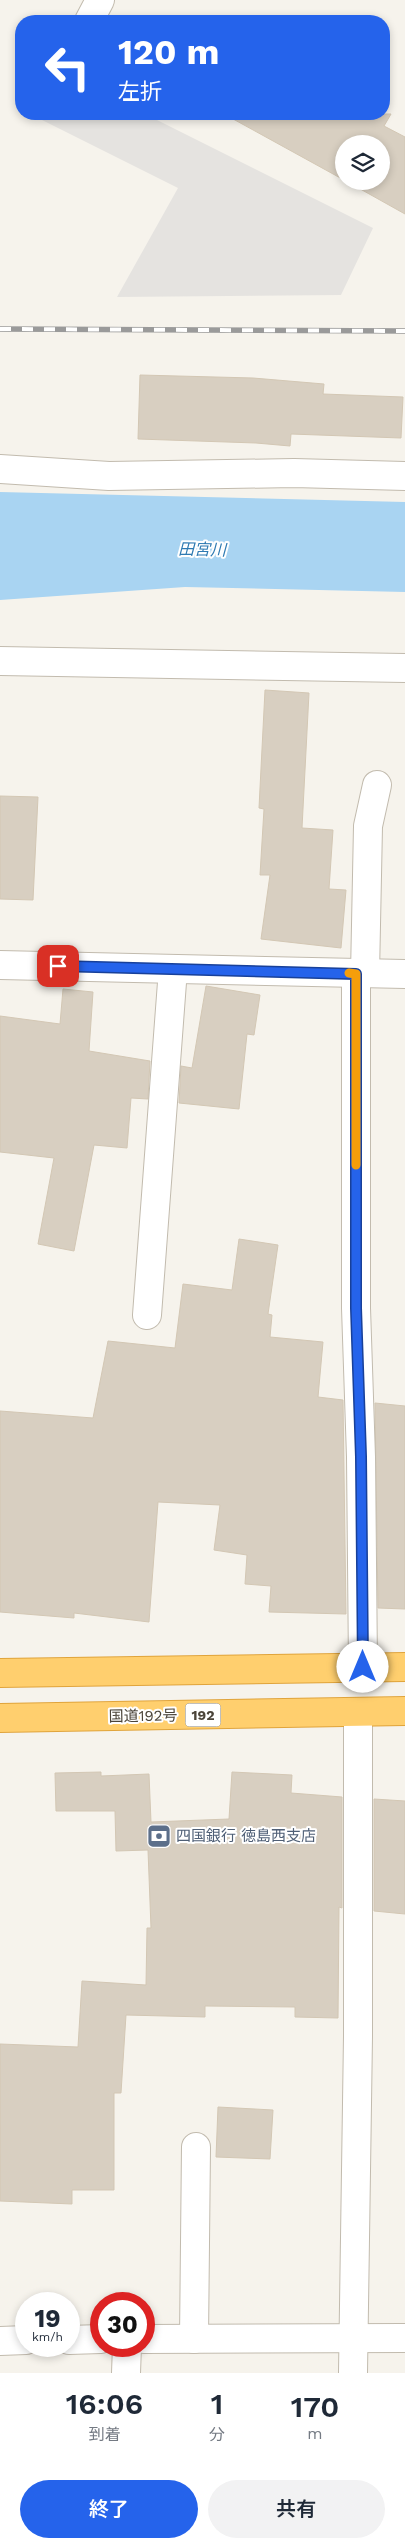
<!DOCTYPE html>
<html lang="ja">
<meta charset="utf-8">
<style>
:root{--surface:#fff;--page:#f2f2f3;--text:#1f2937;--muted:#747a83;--accent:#2563eb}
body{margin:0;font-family:"Work Sans","Noto Sans JP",sans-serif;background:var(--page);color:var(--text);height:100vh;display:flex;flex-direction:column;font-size:19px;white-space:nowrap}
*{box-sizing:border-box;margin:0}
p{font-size:16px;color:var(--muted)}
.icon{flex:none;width:28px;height:28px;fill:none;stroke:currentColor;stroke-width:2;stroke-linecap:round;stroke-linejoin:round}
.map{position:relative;height:2373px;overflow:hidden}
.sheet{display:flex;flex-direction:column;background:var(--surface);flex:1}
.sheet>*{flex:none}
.guide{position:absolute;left:15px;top:15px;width:375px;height:105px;border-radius:20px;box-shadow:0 2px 8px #0003;background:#2563eb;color:#fff;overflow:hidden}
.buttons{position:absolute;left:335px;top:135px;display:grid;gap:10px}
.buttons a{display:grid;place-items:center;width:55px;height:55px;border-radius:50%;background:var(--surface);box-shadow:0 2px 8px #0003;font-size:25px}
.speed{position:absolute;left:15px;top:2292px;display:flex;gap:10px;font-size:25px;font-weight:700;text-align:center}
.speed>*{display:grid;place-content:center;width:65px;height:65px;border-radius:50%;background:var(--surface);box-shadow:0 2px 8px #0003;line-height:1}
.speed small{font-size:12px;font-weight:400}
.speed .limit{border:8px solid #d22;background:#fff;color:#111}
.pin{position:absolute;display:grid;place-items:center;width:42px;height:42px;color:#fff;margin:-21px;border-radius:10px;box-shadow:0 2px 8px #0006}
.me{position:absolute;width:55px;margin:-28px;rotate:0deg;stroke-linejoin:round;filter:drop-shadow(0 0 4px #0008)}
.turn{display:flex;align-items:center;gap:18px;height:105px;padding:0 20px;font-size:22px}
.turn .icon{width:65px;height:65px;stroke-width:2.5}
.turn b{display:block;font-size:35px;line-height:42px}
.eta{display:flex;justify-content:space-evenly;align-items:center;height:85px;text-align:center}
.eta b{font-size:30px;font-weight:600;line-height:35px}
.primary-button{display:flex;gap:10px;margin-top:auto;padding:10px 20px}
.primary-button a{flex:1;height:58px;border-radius:30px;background:var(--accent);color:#fff;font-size:20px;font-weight:600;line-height:58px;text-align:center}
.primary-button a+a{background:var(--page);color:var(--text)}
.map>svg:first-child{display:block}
.parking{fill:#e5e3e0}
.water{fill:#a9d4f2}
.building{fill:#d8cfc1;stroke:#d3c7b4}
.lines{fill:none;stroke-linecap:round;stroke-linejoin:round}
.street-casing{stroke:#c2bbae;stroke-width:30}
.highway-casing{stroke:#e0a43c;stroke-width:30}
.street{stroke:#fff;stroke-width:28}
.highway{stroke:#ffcf6e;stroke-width:28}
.rail-casing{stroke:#9a9a9a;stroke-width:5.5}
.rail{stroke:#fff;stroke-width:4;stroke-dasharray:11;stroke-linecap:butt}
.route-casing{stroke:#184099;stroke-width:12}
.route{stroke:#2563eb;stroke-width:9}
.slow{stroke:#f59e0b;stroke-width:9}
.labels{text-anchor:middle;stroke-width:4;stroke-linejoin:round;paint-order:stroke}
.shield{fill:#fff;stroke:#817c74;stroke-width:1}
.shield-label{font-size:14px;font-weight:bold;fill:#4b4439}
.street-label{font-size:15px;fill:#4b4439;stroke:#fff}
.service-label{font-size:15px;fill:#4e5e75;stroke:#fff;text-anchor:start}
.water-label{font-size:16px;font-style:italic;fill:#2e7ab2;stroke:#fff}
</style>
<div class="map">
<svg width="405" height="2373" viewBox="0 0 405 2373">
<rect width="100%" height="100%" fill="#f6f3ec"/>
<path class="parking" d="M37 114H145L373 228 341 295 117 297 178 188 36 117Z"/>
<path class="water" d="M0 492 405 502V592L185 587 0 600Z"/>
<g class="building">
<path d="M224 114H391L384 126 405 137V214L346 181H381V144H344V180Z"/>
<path d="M140 375 253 378 324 384 323 394 403 397 401 438 291 434 290 446 256 443 138 439Z"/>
<path d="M265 690 309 693 302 828 333 830 329 889 346 890 341 948 261 939 270 875H260L264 809 259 808Z"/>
<path d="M0 796 38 797 33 900 0 899Z"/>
<path d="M206 986 260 995 254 1035 247 1034 239 1109 179 1103 181 1066 192 1068Z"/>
<path d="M63 989 93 992 89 1051 150 1061 148 1099 131 1098 127 1148 94 1145 74 1251 38 1244 54 1158 0 1152V1016L60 1024Z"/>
<path d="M239 1239 278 1245 268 1314 272 1315 270 1337 323 1342 318 1397 343 1400 346 1614 269 1612 271 1586 245 1584 247 1555 214 1550 220 1505 158 1502 149 1622 74 1613V1618L0 1612V1411L93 1418 108 1341 175 1348 183 1284 232 1290Z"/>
<path d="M375 1403 405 1406V1609L378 1608Z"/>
<path d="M101 1772V1776L149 1774 151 1822 229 1819 232 1772 292 1775 291 1793 342 1797V1908L339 1907 338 2018 295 2017V2007L205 2006V2017L126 2015 121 2093H114V2190H72V2204L0 2201V2044L78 2047 82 1981 146 1985 147 1928H151L148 1850 116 1851 115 1811H56L55 1773Z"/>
<path d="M374 1799 405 1801V1914L374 1911Z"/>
<path d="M218 2107 273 2110 270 2159 216 2157Z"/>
</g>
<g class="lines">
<g class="street-casing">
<g id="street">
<path d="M89 21 100 0"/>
<path d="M0 469 109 476 294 473 405 476"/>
<path d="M0 661 405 668"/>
<path d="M0 965 405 974"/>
<path d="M356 974V1308L361 1457 363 1667"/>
<path d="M365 974 368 826 377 785"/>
<path d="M147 1315 173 969"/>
<path d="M144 2339 405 2338"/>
<path d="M194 2339 196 2147"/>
<path d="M69 2340 101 2339"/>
<path d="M0 2341 26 2340"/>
<path d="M126 2373 127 2346"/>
<path d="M353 2373 358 2036V1712"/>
</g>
</g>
<g class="highway-casing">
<g id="highway">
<path d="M0 1673 405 1667"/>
<path d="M0 1718 405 1711"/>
</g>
</g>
<use href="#street" class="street"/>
<use href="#highway" class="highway"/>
<g class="rail-casing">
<path id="rail" d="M0 329 405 331"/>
</g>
<use href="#rail" class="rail"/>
</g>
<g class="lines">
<g class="route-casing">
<path id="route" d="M58 966 356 974V1308L361 1457 363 1667"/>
</g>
<use href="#route" class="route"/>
<path class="slow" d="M349 973 356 974V1165"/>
</g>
<defs>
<g id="bank-square" transform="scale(1.25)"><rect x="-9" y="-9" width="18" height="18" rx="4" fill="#5c6f8a" stroke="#fff"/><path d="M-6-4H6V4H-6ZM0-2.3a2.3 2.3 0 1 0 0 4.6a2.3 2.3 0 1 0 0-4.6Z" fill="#fff"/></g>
</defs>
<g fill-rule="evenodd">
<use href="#bank-square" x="159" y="1836"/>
</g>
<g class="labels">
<rect class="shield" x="185.5" y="1703.5" width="35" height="23" rx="4"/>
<g class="shield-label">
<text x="203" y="1720">192</text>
</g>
<g class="street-label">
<text transform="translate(143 1716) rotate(-1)" y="5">国道192号</text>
</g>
<g class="service-label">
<text x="176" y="1841">四国銀行 徳島西支店</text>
</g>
<g class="water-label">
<text transform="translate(202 549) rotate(1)" y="6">田宮川</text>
</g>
</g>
</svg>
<div class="buttons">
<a><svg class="icon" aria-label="layers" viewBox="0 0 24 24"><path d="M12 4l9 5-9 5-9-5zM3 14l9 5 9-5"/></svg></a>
</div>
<div class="speed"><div>19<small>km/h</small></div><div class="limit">30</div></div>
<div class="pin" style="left:58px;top:966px;background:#d93025"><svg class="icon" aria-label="arrive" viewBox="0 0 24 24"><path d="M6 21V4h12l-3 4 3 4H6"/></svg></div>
<svg class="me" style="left:363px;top:1667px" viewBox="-20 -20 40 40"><circle r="19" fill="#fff"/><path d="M0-13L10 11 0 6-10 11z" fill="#2563eb"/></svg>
<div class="guide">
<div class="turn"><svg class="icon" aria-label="left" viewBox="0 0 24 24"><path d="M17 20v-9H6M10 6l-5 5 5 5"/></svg><div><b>120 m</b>左折</div></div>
</div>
</div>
<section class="sheet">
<div class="eta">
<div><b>16:06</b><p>到着</p></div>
<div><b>1</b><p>分</p></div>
<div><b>170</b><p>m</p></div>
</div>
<div class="primary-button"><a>終了</a><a>共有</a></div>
</section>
